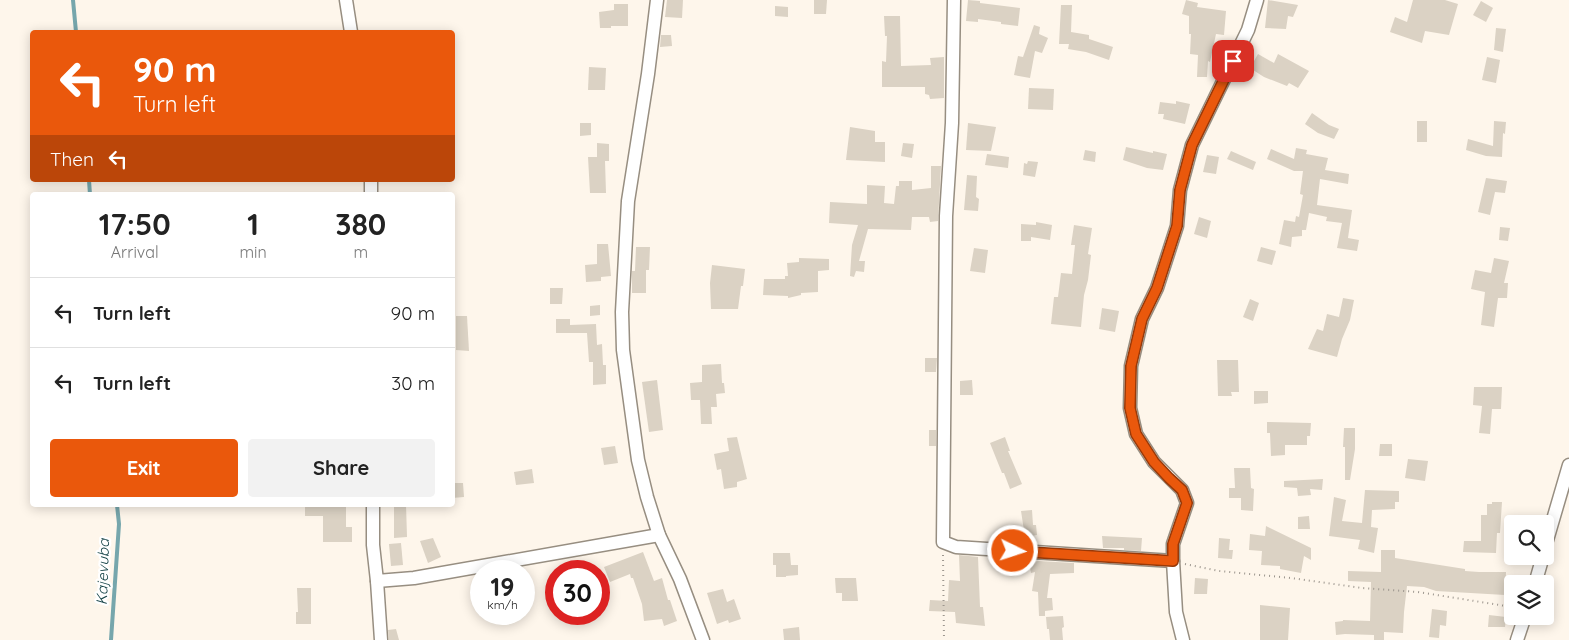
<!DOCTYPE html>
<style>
:root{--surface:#fff;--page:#f2f2f2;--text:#222;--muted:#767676;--line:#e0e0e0;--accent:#ea580c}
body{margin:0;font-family:Quicksand,sans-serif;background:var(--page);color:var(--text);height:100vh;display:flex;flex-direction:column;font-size:19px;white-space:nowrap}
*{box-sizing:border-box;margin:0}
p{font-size:16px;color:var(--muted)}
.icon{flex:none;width:28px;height:28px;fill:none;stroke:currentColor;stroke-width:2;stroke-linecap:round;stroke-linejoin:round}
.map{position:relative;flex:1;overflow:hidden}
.details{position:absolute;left:30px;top:192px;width:425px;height:315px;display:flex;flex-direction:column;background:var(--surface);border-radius:5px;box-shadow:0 2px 12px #0003}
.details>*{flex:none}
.top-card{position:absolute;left:30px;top:30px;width:425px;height:152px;border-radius:5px;box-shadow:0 2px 12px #0003;background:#ea580c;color:#fff;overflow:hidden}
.buttons{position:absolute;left:1504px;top:515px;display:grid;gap:10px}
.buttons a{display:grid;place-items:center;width:50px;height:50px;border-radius:5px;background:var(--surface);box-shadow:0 2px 12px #0003;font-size:25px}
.speed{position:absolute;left:470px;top:560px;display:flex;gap:10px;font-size:25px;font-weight:700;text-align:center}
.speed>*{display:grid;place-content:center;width:65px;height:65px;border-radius:50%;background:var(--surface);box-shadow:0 2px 12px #0003;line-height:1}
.speed small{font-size:12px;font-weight:400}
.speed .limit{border:8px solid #d22;background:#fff;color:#111}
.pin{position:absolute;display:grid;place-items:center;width:42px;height:42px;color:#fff;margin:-21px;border-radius:10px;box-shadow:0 2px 8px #0006}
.me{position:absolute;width:55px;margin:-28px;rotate:94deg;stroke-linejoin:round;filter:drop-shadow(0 0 4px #0008)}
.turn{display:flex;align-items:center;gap:18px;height:105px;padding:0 20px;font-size:22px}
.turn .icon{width:65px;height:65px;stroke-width:2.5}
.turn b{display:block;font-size:35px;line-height:42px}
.then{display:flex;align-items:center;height:48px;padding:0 20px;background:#0003;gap:10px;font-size:19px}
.eta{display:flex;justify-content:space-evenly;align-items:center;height:85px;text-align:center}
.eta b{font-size:30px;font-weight:800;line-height:35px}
.primary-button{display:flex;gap:10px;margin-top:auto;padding:10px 20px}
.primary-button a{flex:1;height:58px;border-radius:5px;background:var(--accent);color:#fff;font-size:20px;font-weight:800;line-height:58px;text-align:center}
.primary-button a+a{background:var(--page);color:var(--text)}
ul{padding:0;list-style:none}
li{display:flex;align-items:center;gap:15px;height:70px;padding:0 20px;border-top:1px solid var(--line)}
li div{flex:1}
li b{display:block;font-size:19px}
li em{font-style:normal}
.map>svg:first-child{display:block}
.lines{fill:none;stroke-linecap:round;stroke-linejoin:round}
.stream{stroke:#76a6ac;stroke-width:4}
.building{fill:#dbd2c4}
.minor-casing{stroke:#978e81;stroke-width:15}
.path{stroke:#9c968e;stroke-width:2;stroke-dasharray:1 4;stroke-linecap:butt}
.minor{stroke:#fff;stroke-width:12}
.route-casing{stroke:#983908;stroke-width:12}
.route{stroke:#ea580c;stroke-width:9}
.labels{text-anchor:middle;stroke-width:4.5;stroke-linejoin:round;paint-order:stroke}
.water-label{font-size:15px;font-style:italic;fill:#174448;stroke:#fff}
</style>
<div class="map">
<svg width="1569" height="640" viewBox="0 0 1569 640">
<rect width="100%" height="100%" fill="#fef6eb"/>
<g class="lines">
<g class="stream">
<path d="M73 0 76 32"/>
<path d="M89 180 90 195"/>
<path d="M111 640 119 524 117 505"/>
</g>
</g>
<g class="building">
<path d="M667 0H683L682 18 665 17Z"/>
<path d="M814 0H827L826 14H814Z"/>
<path d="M968 0 980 1V3L1020 8 1018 26 1001 24V22L978 19V22L966 21Z"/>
<path d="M1186 0 1198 3 1197 7 1226 11 1224 35 1216 34 1210 62 1208 61 1207 77H1197L1198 55 1190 54 1191 34H1189V16L1182 14Z"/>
<path d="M1268 0 1298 5 1293 17 1288 16 1286 29 1265 28Z"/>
<path d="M1413 0H1445L1458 4 1449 35 1425 31 1422 43 1390 32 1395 17 1407 22Z"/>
<path d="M1481 1 1493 8 1486 22 1473 15Z"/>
<path d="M614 4H628V26H611V28H600L599 12 614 10Z"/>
<path d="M1061 5H1072L1071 32 1089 35V39L1113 47 1109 60 1086 52 1068 49 1069 44H1059Z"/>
<path d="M775 6 788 7V17L775 16Z"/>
<path d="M884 16H900L901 66 931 65 930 58 944 57V98L930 99 929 95 925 94V87H882V61L886 62 887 36H885Z"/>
<path d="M1034 25 1040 27 1039 34 1048 38 1042 53 1035 51 1030 78 1014 75 1018 56 1023 57Z"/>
<path d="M1496 28 1506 29 1503 52 1494 50Z"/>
<path d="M661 35H671L672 46 660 47Z"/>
<path d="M1258 54 1274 63 1278 54 1309 71 1298 88 1289 83 1287 86 1264 77 1250 68Z"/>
<path d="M1487 57 1500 60 1496 83 1482 80Z"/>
<path d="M589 67 606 68 605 90H588Z"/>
<path d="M1029 88 1054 89 1053 110 1028 109Z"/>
<path d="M1176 101 1190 104 1185 124 1163 119 1164 114H1158L1160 102 1176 104Z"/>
<path d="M1312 113 1329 125 1339 129 1334 139 1318 133 1305 124Z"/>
<rect x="1417" y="121" width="10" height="21"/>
<path d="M1494 121 1506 122 1505 134 1503 133 1502 157 1486 156 1466 150 1468 139 1493 146Z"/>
<path d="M580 123H591V135L580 136Z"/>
<path d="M968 123 996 127 991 151 966 150Z"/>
<path d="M850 127 875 131V142H885V162L846 160Z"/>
<path d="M597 143 609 144V161H605L606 193H590L588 157H597Z"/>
<path d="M903 143 914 144 912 158 901 156Z"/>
<path d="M1126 147 1153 153V151L1167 154 1163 170 1147 168 1123 160Z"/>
<path d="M1296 148 1307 150 1306 154 1328 158 1325 170 1349 174 1348 184 1320 179 1317 205 1352 210 1348 238 1359 240 1357 251 1337 248 1342 223 1326 221 1327 217 1309 213 1306 230H1302V236L1292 237 1291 247 1279 244 1284 220 1295 222 1296 216 1299 217 1303 195 1300 194 1303 171H1294L1267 159 1271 149 1294 159Z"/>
<path d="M1085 150 1096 152 1095 162 1083 160Z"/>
<path d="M1231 151 1256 162 1253 170 1227 159Z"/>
<path d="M987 154 1009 157 1008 168 985 165Z"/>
<path d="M1207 155 1219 157 1216 174 1203 172Z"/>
<path d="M1028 161 1038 162 1035 177 1023 175 1024 163 1027 164Z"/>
<path d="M931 166H941L938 221 930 222 929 217H912L911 230 868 229 859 261H865L864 272 856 271 854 277 850 276 852 245 858 225 829 223 830 202 867 204V185L885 186 884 203 894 204 896 186H899V181H912V190L931 188Z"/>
<path d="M967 175 977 176 976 197 979 199 978 211 964 210Z"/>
<path d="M1486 178 1507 181 1505 193 1495 192 1490 215 1478 212Z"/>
<path d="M1199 217 1211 221 1207 238 1194 234Z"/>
<path d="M1036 222 1052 225 1050 240 1031 237V241H1021V224L1036 225Z"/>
<path d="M1074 225 1092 228 1088 254 1091 255 1088 280 1084 295 1081 327 1051 324 1054 297H1058L1061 273 1072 274 1075 245H1071Z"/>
<path d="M1500 227 1510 228 1508 241 1499 240Z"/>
<path d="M597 244H608L611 276 601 277V281L586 282 585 265 597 264Z"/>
<path d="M636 247H650L649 270H646V293H632V271H635Z"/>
<path d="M1261 247 1276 251 1272 265 1257 261Z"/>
<path d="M974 248 988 250 985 273 970 271Z"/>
<path d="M799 258 829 259V270L818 271V292L801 293V295L788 298V296L763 295 764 279H785V276H788L787 263 799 262Z"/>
<path d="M1494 258 1509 261 1504 283H1508L1507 298H1498L1494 327 1481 325 1485 292 1471 289 1475 270 1491 273Z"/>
<path d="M712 265 745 269 743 286H741L738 309H711L710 283Z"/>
<path d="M550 288H563L562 304H550Z"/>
<path d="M1343 298 1354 300 1350 320 1342 339 1337 357 1308 349 1317 329 1323 331 1327 314 1339 317Z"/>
<path d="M1250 299 1259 303 1253 321 1243 317Z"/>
<path d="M600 305V315L590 316V306Z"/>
<path d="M1102 308 1119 311 1115 332 1099 329Z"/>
<path d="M456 316H467L469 351 456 350Z"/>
<path d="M556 319H570V325L596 324 597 345 602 344 603 365H606V384L593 385V362H589L587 333H556Z"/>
<path d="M925 358H937L936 372H925Z"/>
<path d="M1217 360H1238L1239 392H1231L1232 396H1218Z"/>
<path d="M721 364 722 383H724L725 393 716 394 717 407H711L712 424H701L700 400H691L690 383 702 382V365Z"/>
<path d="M657 380 663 430 649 432 642 382Z"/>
<path d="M972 380 973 395H960V381Z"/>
<path d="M1474 387H1502L1501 409H1492L1490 434 1479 433 1482 406 1473 405Z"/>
<path d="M1254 391H1268V403L1254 404Z"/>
<path d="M1267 422 1311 423 1310 436H1307V445H1285V455L1271 456 1270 433H1267Z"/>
<path d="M1344 428H1355V449L1350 480H1345V447H1343Z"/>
<rect x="929" y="430" width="7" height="16"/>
<path d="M737 437 747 479 737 482V487L724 489 721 469 717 470 714 454 729 451 727 438Z"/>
<path d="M1005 437 1010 451H1008L1022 484 1010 489 1004 473H1002L990 443Z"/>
<path d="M1380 444H1392V456H1379Z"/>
<path d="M615 446 618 463 604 465 601 448Z"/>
<path d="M1408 459 1428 461 1425 481 1405 478Z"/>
<path d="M1234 468H1250L1251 488 1254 489 1253 511 1241 510V498H1229V488H1235Z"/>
<path d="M532 469 534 483 516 485 514 472Z"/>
<path d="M1323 479 1322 490 1310 489 1311 495 1298 496 1297 488 1284 487V481Z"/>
<path d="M452 483H463L464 497 452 498Z"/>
<path d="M1365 490 1399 491V502H1395V509L1372 510 1371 527 1378 528 1374 553 1358 549 1360 540 1329 536 1334 497 1346 500 1342 521 1362 523Z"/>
<path d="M1492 502H1502L1500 533H1497L1496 553 1463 552 1464 541H1481V515H1487V504H1492Z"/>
<path d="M322 505H346V527H352V542H323V516H305V507H322Z"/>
<path d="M394 505H406L407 537 394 538Z"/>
<path d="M1032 510 1033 525H1036L1037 535 1025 537 1021 511Z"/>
<path d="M1309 516 1310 529H1298V517Z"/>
<path d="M1266 526 1311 548V560L1304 556 1301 573 1280 569V566L1261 565 1262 551 1249 550 1250 534 1265 536Z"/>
<path d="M1102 536 1142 538 1141 551 1124 550V548H1103Z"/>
<path d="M433 538 441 557 428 563 420 541Z"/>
<path d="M1219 538 1230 539 1229 550H1233L1232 559 1218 558Z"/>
<path d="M401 543 403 565 391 566 389 544Z"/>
<path d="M1381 550H1395V558L1465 569V571L1479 572H1506L1505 595 1436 591 1424 587 1407 586 1404 612 1403 633 1384 632V640H1374V635L1345 634 1336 635 1335 622 1343 621V620L1370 621 1371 582 1348 581V571L1381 572Z"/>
<path d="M643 552 654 581 662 578 668 600H670L677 621 664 626 662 619 644 621 642 604 633 578H631L630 574 610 582 604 567Z"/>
<path d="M773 553H790L791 565H798V575L786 576V577H776V565H773Z"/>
<path d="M959 555 978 557 980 607H983L985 626 956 623 955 612 929 611 930 600 948 601 949 580 960 581Z"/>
<path d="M1039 561 1074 563V573L1050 574 1047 598H1052L1053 610 1045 611V616H1039L1038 592 1032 591 1035 572 1031 573 1029 562Z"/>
<path d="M835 578H856L858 601H842V593H836Z"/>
<path d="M1195 578 1208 579 1207 594H1194Z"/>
<path d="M297 588H311V624H296V612H298Z"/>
<path d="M723 589 727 602 734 599 741 619 729 623 728 620 717 624 707 593Z"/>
<path d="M1260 605 1290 608 1288 640H1260Z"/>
<path d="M1432 609 1447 611 1446 626 1440 625 1439 638 1429 637Z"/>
<path d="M1489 615 1506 617 1505 627H1488Z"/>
<path d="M1063 616 1064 627 1062 628 1063 640H1050L1049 629H1047L1046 617Z"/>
<path d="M799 627 800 640H784L783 629Z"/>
<path d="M396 629 399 640H389L388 630Z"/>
</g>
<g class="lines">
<g class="minor-casing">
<g id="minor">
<path d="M346 0 351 32"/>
<path d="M657 0 648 74 628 201 622 312 623 350 638 460 647 497 659 535 680 579 703 640"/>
<path d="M954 0 952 123 946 216 943 542 956 547 1173 561"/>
<path d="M371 180V195"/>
<path d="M373 505V545L377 581 414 578 659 535"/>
<path d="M1545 547 1569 465"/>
<path d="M377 581 381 640"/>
<path d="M1535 584 1543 556"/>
<path d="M1183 640 1176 612 1173 561V544L1187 503 1182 490 1154 462 1136 434 1130 408 1131 366 1142 319 1157 288 1177 226 1180 190 1192 145 1248 30 1257 0"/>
<path d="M1517 640 1525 616"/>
</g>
</g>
<g class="path">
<path d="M943 555 944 640"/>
<path d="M1185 564 1219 571 1291 578 1362 588 1418 592 1512 607"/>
</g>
<use href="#minor" class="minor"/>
</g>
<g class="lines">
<g class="route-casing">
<path id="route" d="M1013 551 1173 561V544L1187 503 1182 490 1169 478 1154 462 1136 434 1130 408 1131 366 1142 319 1157 288 1177 226 1180 190 1192 145 1233 61"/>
</g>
<use href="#route" class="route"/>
</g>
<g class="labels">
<g class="water-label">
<text transform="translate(103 572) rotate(-88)" y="5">Kajevuba</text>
</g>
</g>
</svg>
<div class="buttons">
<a><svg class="icon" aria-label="search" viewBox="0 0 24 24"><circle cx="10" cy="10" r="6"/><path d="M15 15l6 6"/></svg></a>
<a><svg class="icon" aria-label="layers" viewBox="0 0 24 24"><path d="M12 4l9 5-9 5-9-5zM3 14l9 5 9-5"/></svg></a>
</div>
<div class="speed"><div>19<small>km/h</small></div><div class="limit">30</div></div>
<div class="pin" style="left:1233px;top:61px;background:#d93025"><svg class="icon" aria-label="arrive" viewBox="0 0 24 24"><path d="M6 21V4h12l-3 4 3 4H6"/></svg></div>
<svg class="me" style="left:1013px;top:551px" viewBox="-20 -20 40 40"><circle r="17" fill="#ea580c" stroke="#fff" stroke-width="3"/><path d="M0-11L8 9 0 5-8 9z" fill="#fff"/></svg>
<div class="top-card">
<div class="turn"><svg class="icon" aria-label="left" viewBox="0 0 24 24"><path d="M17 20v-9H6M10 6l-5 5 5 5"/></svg><div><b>90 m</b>Turn left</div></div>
<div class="then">Then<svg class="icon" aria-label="left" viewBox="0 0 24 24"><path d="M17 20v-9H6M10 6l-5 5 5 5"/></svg></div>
</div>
<section class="details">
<div class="eta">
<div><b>17:50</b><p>Arrival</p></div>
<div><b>1</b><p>min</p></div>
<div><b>380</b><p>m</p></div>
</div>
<ul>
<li><svg class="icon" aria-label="left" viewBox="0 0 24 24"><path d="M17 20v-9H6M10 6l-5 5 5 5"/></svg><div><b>Turn left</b></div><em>90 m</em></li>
<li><svg class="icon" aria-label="left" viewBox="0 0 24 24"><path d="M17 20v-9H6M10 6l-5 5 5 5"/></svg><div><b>Turn left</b></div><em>30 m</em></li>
</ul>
<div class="primary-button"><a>Exit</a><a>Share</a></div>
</section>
</div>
